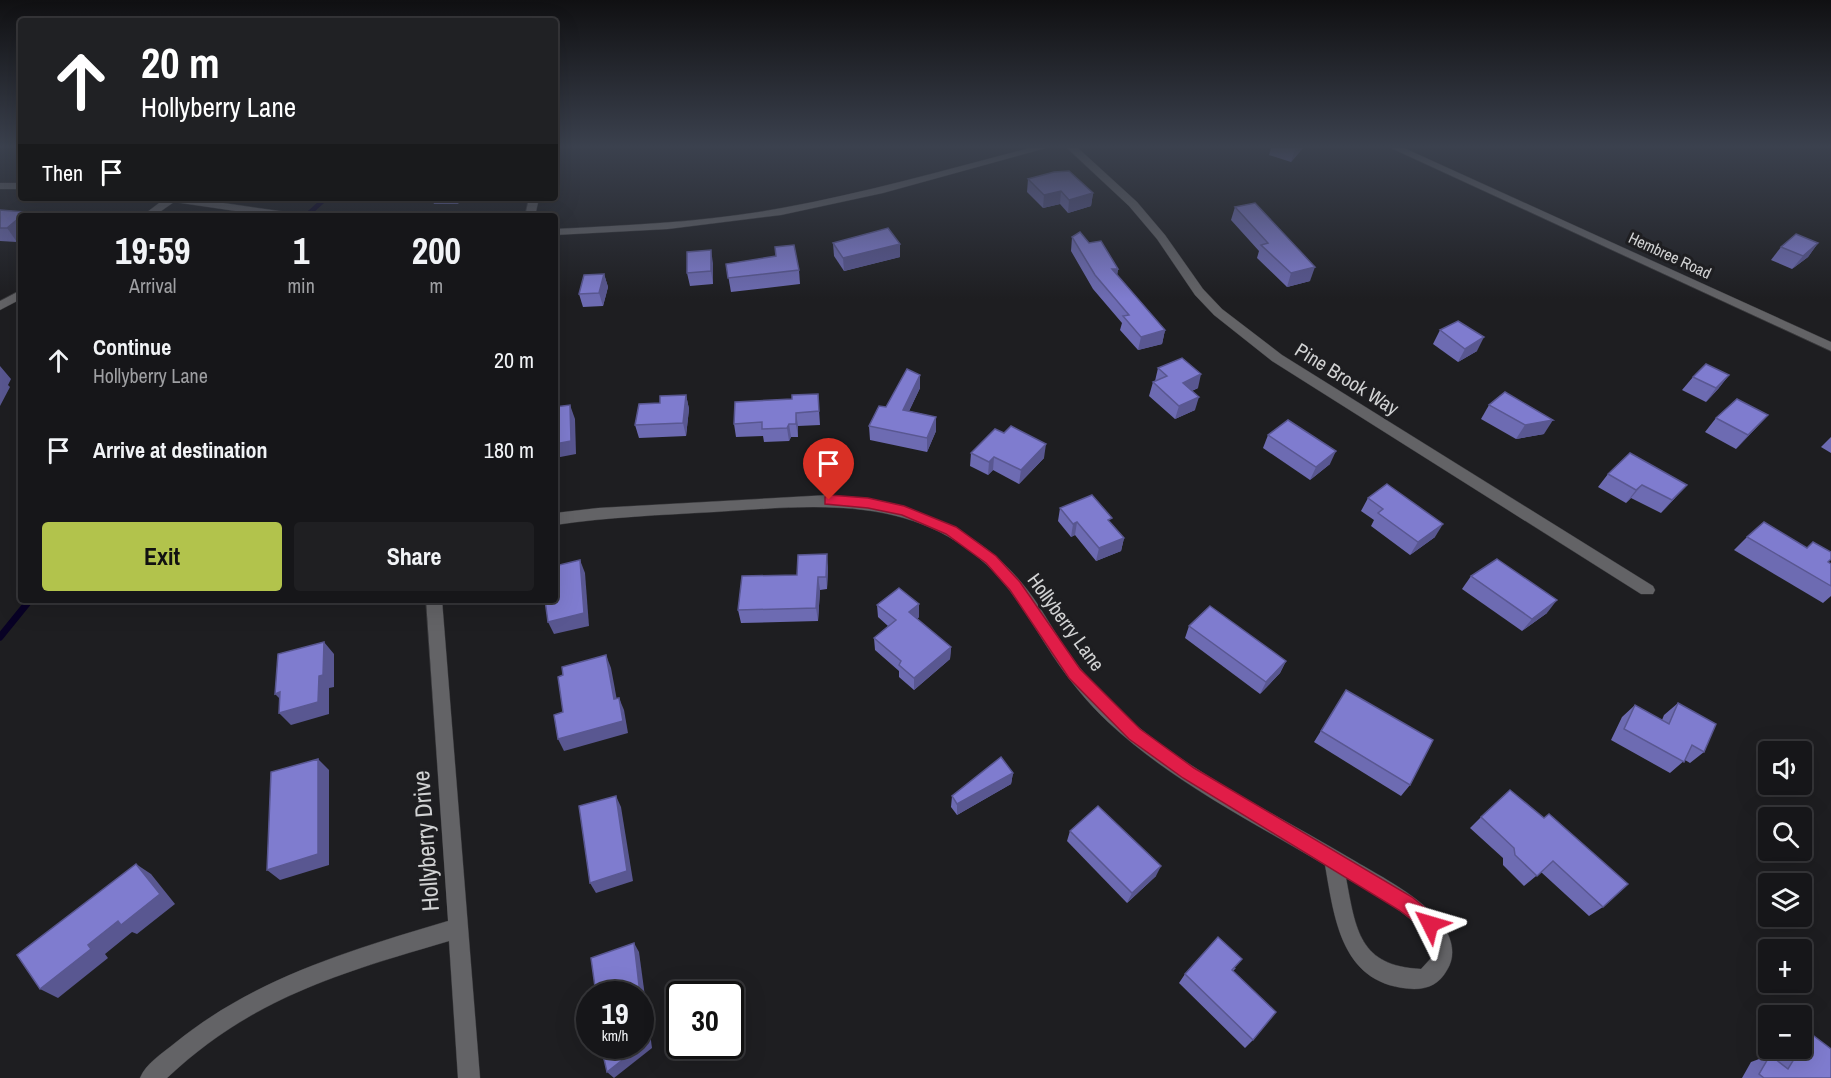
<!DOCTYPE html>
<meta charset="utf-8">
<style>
:root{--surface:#161619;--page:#1f1f22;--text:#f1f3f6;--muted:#9e9fa2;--line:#353538;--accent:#b2c34c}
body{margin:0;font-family:"Archivo Narrow",sans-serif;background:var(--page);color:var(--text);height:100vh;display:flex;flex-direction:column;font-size:22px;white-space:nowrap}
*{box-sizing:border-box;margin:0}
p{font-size:20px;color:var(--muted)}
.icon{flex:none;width:33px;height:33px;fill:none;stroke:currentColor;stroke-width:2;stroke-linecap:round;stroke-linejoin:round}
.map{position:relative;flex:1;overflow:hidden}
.side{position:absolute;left:18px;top:213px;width:540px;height:390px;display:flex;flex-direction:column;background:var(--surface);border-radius:6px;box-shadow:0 6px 24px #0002,0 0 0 2px var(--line)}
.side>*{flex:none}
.banner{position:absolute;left:18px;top:18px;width:540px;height:183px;border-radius:6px;box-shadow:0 6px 24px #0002,0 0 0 2px var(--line);background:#202124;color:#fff;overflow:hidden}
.buttons{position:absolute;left:1758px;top:741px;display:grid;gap:12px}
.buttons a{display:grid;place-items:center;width:54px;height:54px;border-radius:6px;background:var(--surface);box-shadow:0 6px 24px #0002,0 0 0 2px var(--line);font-size:30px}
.speed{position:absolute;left:576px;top:981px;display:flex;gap:12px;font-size:30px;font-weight:700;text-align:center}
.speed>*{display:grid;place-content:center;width:78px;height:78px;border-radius:50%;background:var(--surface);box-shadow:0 6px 24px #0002,0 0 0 2px var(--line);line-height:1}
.speed small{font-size:15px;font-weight:400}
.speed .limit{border:3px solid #111;border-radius:9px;background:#fff;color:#111}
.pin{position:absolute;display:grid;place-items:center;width:51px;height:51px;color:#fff;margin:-62px -26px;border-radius:50% 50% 50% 0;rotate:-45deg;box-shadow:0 0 6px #0007}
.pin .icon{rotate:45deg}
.me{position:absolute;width:66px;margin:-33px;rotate:310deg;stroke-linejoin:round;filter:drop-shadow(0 0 4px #0008)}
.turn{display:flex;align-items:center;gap:21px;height:126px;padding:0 24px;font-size:27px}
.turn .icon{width:78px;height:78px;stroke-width:2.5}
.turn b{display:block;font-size:42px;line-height:51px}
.then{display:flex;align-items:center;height:57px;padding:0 24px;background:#0003;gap:12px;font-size:22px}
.eta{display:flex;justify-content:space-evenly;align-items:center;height:102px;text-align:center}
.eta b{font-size:36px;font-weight:700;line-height:42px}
.button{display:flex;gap:12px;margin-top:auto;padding:12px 24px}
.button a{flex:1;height:69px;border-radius:6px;background:var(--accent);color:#111;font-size:24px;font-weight:700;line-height:69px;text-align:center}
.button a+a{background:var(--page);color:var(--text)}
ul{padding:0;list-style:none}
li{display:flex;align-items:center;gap:18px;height:90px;padding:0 24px}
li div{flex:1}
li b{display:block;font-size:22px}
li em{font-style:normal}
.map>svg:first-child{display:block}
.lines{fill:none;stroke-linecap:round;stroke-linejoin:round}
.stream-far1{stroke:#080125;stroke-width:5}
.stream{stroke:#080125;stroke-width:7}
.street-casing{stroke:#38383b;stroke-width:1}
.secondary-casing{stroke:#38383b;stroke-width:1}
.street{fill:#636366;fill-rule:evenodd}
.secondary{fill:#636366;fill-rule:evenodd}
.wall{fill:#6d6bb2}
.shaded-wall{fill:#595791}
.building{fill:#7f7ccf;stroke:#595791;stroke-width:1.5}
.route{fill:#e11d48;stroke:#92132f;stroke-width:1.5}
.labels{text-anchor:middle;stroke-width:6;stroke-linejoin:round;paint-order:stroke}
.far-street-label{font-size:16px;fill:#d1d2d3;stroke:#1e1e21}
.street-label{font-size:20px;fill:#d1d2d3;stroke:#1e1e21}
.near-street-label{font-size:24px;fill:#d1d2d3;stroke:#1e1e21}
</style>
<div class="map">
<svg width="1831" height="1078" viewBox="0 0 1831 1078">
<rect width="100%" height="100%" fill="#1e1e21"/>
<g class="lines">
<path class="stream-far1" d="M306 216 326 198"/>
<path class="stream" d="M0 637 30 600"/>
<g class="street-casing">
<g id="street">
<path d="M1030 148H1046L883 193 781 215 668 229 555 235V229C631 225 707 222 782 208 866 193 948 169 1030 148Z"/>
<path d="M1067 148H1078L1137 202 1165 235 1203 289 1222 309 1282 355 1653 586 1655 590 1653 594H1641L1272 361 1214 315 1195 295 1157 239 1129 206Z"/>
<rect x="0" y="183" width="21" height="6"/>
<path d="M161 198H189L293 213 298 216H270L174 202 154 216H142L163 200Z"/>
<path d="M529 198H539L535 216H525Z"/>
<path d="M21 290V299L0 310V301Z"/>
<path d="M829 495C903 502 972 523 1021 582 1040 604 1053 631 1070 655 1089 681 1112 705 1137 726 1201 778 1277 815 1348 857 1378 875 1413 892 1437 918 1450 932 1458 953 1447 970 1440 983 1429 989 1414 989 1342 986 1335 922 1325 865 1251 821 1171 781 1108 722 1087 702 1069 680 1053 656 1034 627 1017 596 993 571 915 492 813 506 714 512 661 515 608 517 555 525V513L598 508ZM1346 878C1370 892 1434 924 1433 956L1421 969C1359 966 1356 930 1346 878Z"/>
<path d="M426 600H442L480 1078H458L449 941C340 973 252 998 167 1078H140C146 1063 163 1053 175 1043 255 978 351 950 448 921Z"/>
</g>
</g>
<g class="secondary-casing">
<path id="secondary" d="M1391 148H1404L1831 342V351Z"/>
</g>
<use href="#street" class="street"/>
<use href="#secondary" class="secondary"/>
</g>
<g class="wall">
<path d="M1271 148H1303L1291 162 1269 155Z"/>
<path d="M1028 179 1093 193 1091 206 1068 213 1060 204 1043 208 1027 192Z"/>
<path d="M431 198H461L458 204H434Z"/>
<path d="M1235 207 1310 281 1287 287 1257 258 1259 251 1231 220Z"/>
<path d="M0 210 26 212 29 216H21V238L17 242 0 241Z"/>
<path d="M1072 237 1089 243 1118 269 1117 275 1165 330 1162 344 1138 350 1120 330 1122 323 1093 289 1071 251Z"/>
<path d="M833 243 900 244V257L844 271 834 256Z"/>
<path d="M1818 243 1808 257 1792 269 1771 260 1781 247Z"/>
<path d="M713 263V284L690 286 687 273Z"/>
<path d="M726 264 799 270 800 284 731 292Z"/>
<path d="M604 274 608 287 603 306 583 307 579 294Z"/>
<path d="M1440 330 1477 351 1458 362 1433 344Z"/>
<path d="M1158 368 1198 388 1192 391 1195 410 1175 419 1149 396 1153 382 1155 381Z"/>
<path d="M920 375V388L909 411 936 417V431L927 452 870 440 869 426 886 407Z"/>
<path d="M1729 375 1718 389 1706 402 1682 390 1693 377Z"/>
<path d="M818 394 820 425 798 426V437H791L789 441 764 442 763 436 736 437 734 424 792 399Z"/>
<path d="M686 395 689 409 686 436 639 438 635 425 660 403Z"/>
<path d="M1489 405 1544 434 1516 439 1481 419Z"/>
<path d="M1768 415 1736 449 1705 432 1716 418Z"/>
<path d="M1268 435 1330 464 1310 480 1263 448Z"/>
<path d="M1831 437V453L1821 447Z"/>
<path d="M971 453 1044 458 1019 484 993 470 988 475 970 466Z"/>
<path d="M1630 453 1675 498 1661 513 1631 498 1626 503 1598 487 1608 474Z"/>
<path d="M1368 498 1435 537 1410 555 1371 526 1374 520 1361 511Z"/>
<path d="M1060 508 1111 523 1124 538 1121 551 1096 561 1075 535 1071 537 1058 521Z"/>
<path d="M1747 537 1831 564V596L1823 603 1734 550Z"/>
<path d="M828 567 827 589 820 590 818 621 741 623 738 610 797 575Z"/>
<path d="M1471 576 1547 613 1522 631 1462 589Z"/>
<path d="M877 605 919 617 917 619 951 647 950 659 914 690 899 677V671L875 650 874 638 888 626 878 617Z"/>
<path d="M1189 626 1286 661 1280 673 1260 694 1185 638Z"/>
<path d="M1346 690 1410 785 1401 796 1314 742Z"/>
<path d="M1678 703 1704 752 1690 763 1685 760 1670 773 1611 740 1622 717 1635 705 1662 720 1664 715Z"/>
<path d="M1013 773 1011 784 957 815 951 807 952 796Z"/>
<path d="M1481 817 1544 818 1603 907 1589 916 1541 872 1524 886 1503 865V858L1470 828Z"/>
<path d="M1070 831 1156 876 1127 903 1067 841Z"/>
<path d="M1236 968 1233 971 1253 1040 1245 1048 1179 983 1185 974Z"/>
<path d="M1810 1033 1831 1078H1742L1751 1062 1770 1055 1778 1061 1786 1048H1802V1037Z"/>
</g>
<g class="shaded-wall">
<path d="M1296 148H1303L1291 162 1295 149Z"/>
<path d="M1061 191 1060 204 1043 208 1044 195Z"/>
<path d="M1093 193 1091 206 1068 213 1069 200Z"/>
<path d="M456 198H461L458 204Z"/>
<path d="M26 212 29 216H21Z"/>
<path d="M21 216V238L17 242 7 228Z"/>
<path d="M1818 243 1808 257 1792 269 1803 256Z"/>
<path d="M900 244V257L844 271 843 258Z"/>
<path d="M711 250 713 263V284L711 271Z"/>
<path d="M1315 267 1310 281 1287 287 1291 273Z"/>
<path d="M1112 269H1118L1116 282Z"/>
<path d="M604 274 608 287 603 306 599 293Z"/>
<path d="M1165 330 1162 344 1138 350 1141 337Z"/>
<path d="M1484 337 1477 351 1458 362 1465 349Z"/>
<path d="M0 366 11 379 8 385 10 387 0 406Z"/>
<path d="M1201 374 1198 388 1179 396 1183 383Z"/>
<path d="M920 375V388L903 424V410Z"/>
<path d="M1729 375 1718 389 1706 402 1716 388Z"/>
<path d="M686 395 689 409 686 436 683 423Z"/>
<path d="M1199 397 1195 410 1175 419 1179 406Z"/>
<path d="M570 405 575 419 576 454 555 458V444Z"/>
<path d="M796 413 798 426V437L796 424Z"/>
<path d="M1768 415 1756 428 1736 449 1748 435Z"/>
<path d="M936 417V431L927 452V438Z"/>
<path d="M1553 420 1544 434 1516 439 1525 425Z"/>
<path d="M789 424 791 437 789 441 787 428Z"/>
<path d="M1046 444 1044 458 1019 484 1021 470Z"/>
<path d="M1336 451 1330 464 1310 480 1316 467Z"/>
<path d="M994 457 993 470 988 475 989 462Z"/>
<path d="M1642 485 1631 498 1626 503 1636 490Z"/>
<path d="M1687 485 1675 498 1661 513 1672 500Z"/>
<path d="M1077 522 1075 535 1071 537 1073 524Z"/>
<path d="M1443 524 1435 537 1410 555 1418 542Z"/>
<path d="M1124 538 1121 551 1096 561 1099 548Z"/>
<path d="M827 554 828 567 827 589 826 577Z"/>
<path d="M580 560 585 573 589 626 554 634 548 622Z"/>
<path d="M818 577 820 590 818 621 816 608Z"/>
<path d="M290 600H312L294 605Z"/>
<path d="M1557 600 1547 613 1522 631 1532 619Z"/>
<path d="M919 604V617L909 625V612Z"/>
<path d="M324 642 334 654V687L329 688V714L291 725 279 713 319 676Z"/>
<path d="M951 647 950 659 914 690V678Z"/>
<path d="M606 655 611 668 619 711 614 699Z"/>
<path d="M1286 661 1280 673 1260 694 1266 682Z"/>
<path d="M280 692 287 706 275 694Z"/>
<path d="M619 698 624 710 628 733 564 751 558 739Z"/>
<path d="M318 759 329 770V865L280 880 267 870Z"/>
<path d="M1013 773 1011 784 957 815V804Z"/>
<path d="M616 796 621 807 633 881 596 893 590 883Z"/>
<path d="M136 864 151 874 175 904 137 934 132 932 105 954 108 958 58 998 40 989 88 945 118 921Z"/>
<path d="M1161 866 1156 876 1127 903 1132 893Z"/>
<path d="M634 943 639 952 652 1048 614 1078 607 1072Z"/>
</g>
<g class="building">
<path d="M1069 171 1093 193 1069 200 1061 191 1044 195 1028 179 1054 172Z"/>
<path d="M1255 203 1315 267 1291 273 1261 245 1268 243 1235 207Z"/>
<path d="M0 210 26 212 7 228H0Z"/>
<path d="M888 228 900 244 843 258 833 243Z"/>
<path d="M1080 232 1089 243 1101 241 1118 269H1112L1165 330 1141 337 1123 316 1129 315 1095 275 1072 237Z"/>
<path d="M1796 234 1818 243 1803 256 1781 247Z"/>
<path d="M794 245 799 270 728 278 726 264 776 256 775 247Z"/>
<path d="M711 250V271L687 273V252Z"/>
<path d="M604 274 599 293 579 294 584 275Z"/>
<path d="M1458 321 1484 337 1465 349 1440 330Z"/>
<path d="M1182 358 1201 374 1183 383 1199 397 1179 406 1153 382 1167 376 1158 368Z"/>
<path d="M1706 364 1729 375 1716 388 1693 377Z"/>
<path d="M907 369 920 375 903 410 936 417 927 438 869 426 879 406 886 407Z"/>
<path d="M1505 392 1553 420 1525 425 1489 405Z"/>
<path d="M818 394 819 411 796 413V424H789L787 428 762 429V422L734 424 735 402 792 399V395Z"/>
<path d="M686 395 683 423 635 425 639 404 660 403V396Z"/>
<path d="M1737 399 1768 415 1748 435 1716 418Z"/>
<path d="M570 405 571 441 555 444V407Z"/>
<path d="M1288 420 1336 451 1316 467 1268 435Z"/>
<path d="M1011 426 1046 444 1021 470 994 457 989 462 971 453 995 429 1004 433Z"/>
<path d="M1630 453 1687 485 1672 500 1642 485 1636 490 1608 474Z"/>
<path d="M1387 484 1443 524 1418 542 1378 513 1383 509 1368 498Z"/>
<path d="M1092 495 1112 518 1108 520 1124 538 1099 548 1077 522 1073 524 1060 508Z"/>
<path d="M1764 522 1807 548 1813 542 1831 552V559L1828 562 1831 564V586L1747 537Z"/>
<path d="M827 554 826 577H818L816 608 738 610 742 576 797 575 798 555Z"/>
<path d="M1497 559 1557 600 1532 619 1471 576Z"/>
<path d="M580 560 584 613 548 622 545 600H555V566Z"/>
<path d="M899 588 919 604 909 612 951 647 914 678 899 665 901 661 874 638 896 620 877 605Z"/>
<path d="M1210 606 1286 661 1266 682 1189 626Z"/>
<path d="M324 642 323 675 319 676 318 702 279 713 280 692 275 694 278 654Z"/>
<path d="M606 655 614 699 619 698 623 721 558 739 554 715 563 712 558 677 563 675 562 667Z"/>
<path d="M1346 690 1433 740 1410 785 1321 731Z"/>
<path d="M1678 703 1716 724 1704 752 1692 745 1684 762 1624 729 1635 705 1669 724Z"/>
<path d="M1001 757 1013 773 957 804 952 796Z"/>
<path d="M318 759V854L267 870 271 772Z"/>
<path d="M1510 790 1544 818 1549 814 1628 884 1603 907 1553 861 1537 876 1515 855 1514 848 1481 817Z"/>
<path d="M616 796 627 871 590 883 579 806Z"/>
<path d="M1098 806 1161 866 1132 893 1070 831Z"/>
<path d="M136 864 160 894 121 925 118 921 88 945 91 949 40 989 17 955Z"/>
<path d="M1218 937 1242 959 1232 970 1276 1012 1253 1040 1185 974Z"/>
<path d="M634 943 640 994H596L591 958Z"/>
<path d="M640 995 646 1040 640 1045Z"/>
<path d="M1810 1033 1831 1049V1078H1764L1759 1074 1770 1055 1788 1069Z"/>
<path d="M601 1046H640L607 1072Z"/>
</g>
<linearGradient id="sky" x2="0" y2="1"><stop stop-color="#101012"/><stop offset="0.49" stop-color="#3b414e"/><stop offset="1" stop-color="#3b414e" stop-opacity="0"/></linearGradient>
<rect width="1831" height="299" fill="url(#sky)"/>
<path class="route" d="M829 495 868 498 904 506 956 527 996 556 1020 582 1080 669 1140 729 1194 768 1412 897 1436 917 1439 924 1436 930 1430 933 1399 910 1183 778 1129 739 1069 678 1010 590 986 563 946 534 902 515 868 508 825 504V497Z"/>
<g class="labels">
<g class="far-street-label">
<text transform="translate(1670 255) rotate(25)" y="6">Hembree Road</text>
</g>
<g class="street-label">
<text transform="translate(1347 379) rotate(32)" y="7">Pine Brook Way</text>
<text transform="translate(1066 622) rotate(54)" y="7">Hollyberry Lane</text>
</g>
<g class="near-street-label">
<text transform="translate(426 841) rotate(-94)" y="8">Hollyberry Drive</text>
</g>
</g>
</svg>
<div class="buttons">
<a><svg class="icon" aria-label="sound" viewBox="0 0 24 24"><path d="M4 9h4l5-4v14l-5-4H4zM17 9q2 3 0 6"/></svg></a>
<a><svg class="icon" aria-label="search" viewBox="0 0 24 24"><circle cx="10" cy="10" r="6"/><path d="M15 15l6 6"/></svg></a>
<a><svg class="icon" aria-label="layers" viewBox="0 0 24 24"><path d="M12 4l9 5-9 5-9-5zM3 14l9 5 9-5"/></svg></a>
<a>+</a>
<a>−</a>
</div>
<div class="speed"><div>19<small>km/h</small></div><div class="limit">30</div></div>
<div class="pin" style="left:829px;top:500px;background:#d93025"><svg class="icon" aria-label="arrive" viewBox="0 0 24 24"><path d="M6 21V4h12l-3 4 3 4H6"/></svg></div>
<svg class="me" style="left:1430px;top:924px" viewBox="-20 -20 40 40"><path d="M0-17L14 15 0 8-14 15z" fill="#e11d48" stroke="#fff" stroke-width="4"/></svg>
<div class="banner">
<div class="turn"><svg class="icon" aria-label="ahead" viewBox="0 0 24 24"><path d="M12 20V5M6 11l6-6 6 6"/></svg><div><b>20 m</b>Hollyberry Lane</div></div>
<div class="then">Then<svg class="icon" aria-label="arrive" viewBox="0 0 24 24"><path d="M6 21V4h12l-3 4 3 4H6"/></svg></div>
</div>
<section class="side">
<div class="eta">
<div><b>19:59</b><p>Arrival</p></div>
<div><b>1</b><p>min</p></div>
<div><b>200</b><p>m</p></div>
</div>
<ul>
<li><svg class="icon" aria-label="ahead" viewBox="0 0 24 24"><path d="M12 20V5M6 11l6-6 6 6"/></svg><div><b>Continue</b><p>Hollyberry Lane</p></div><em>20 m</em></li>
<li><svg class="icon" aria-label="arrive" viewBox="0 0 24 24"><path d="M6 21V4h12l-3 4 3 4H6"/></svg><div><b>Arrive at destination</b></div><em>180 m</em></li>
</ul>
<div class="button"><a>Exit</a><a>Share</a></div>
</section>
</div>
